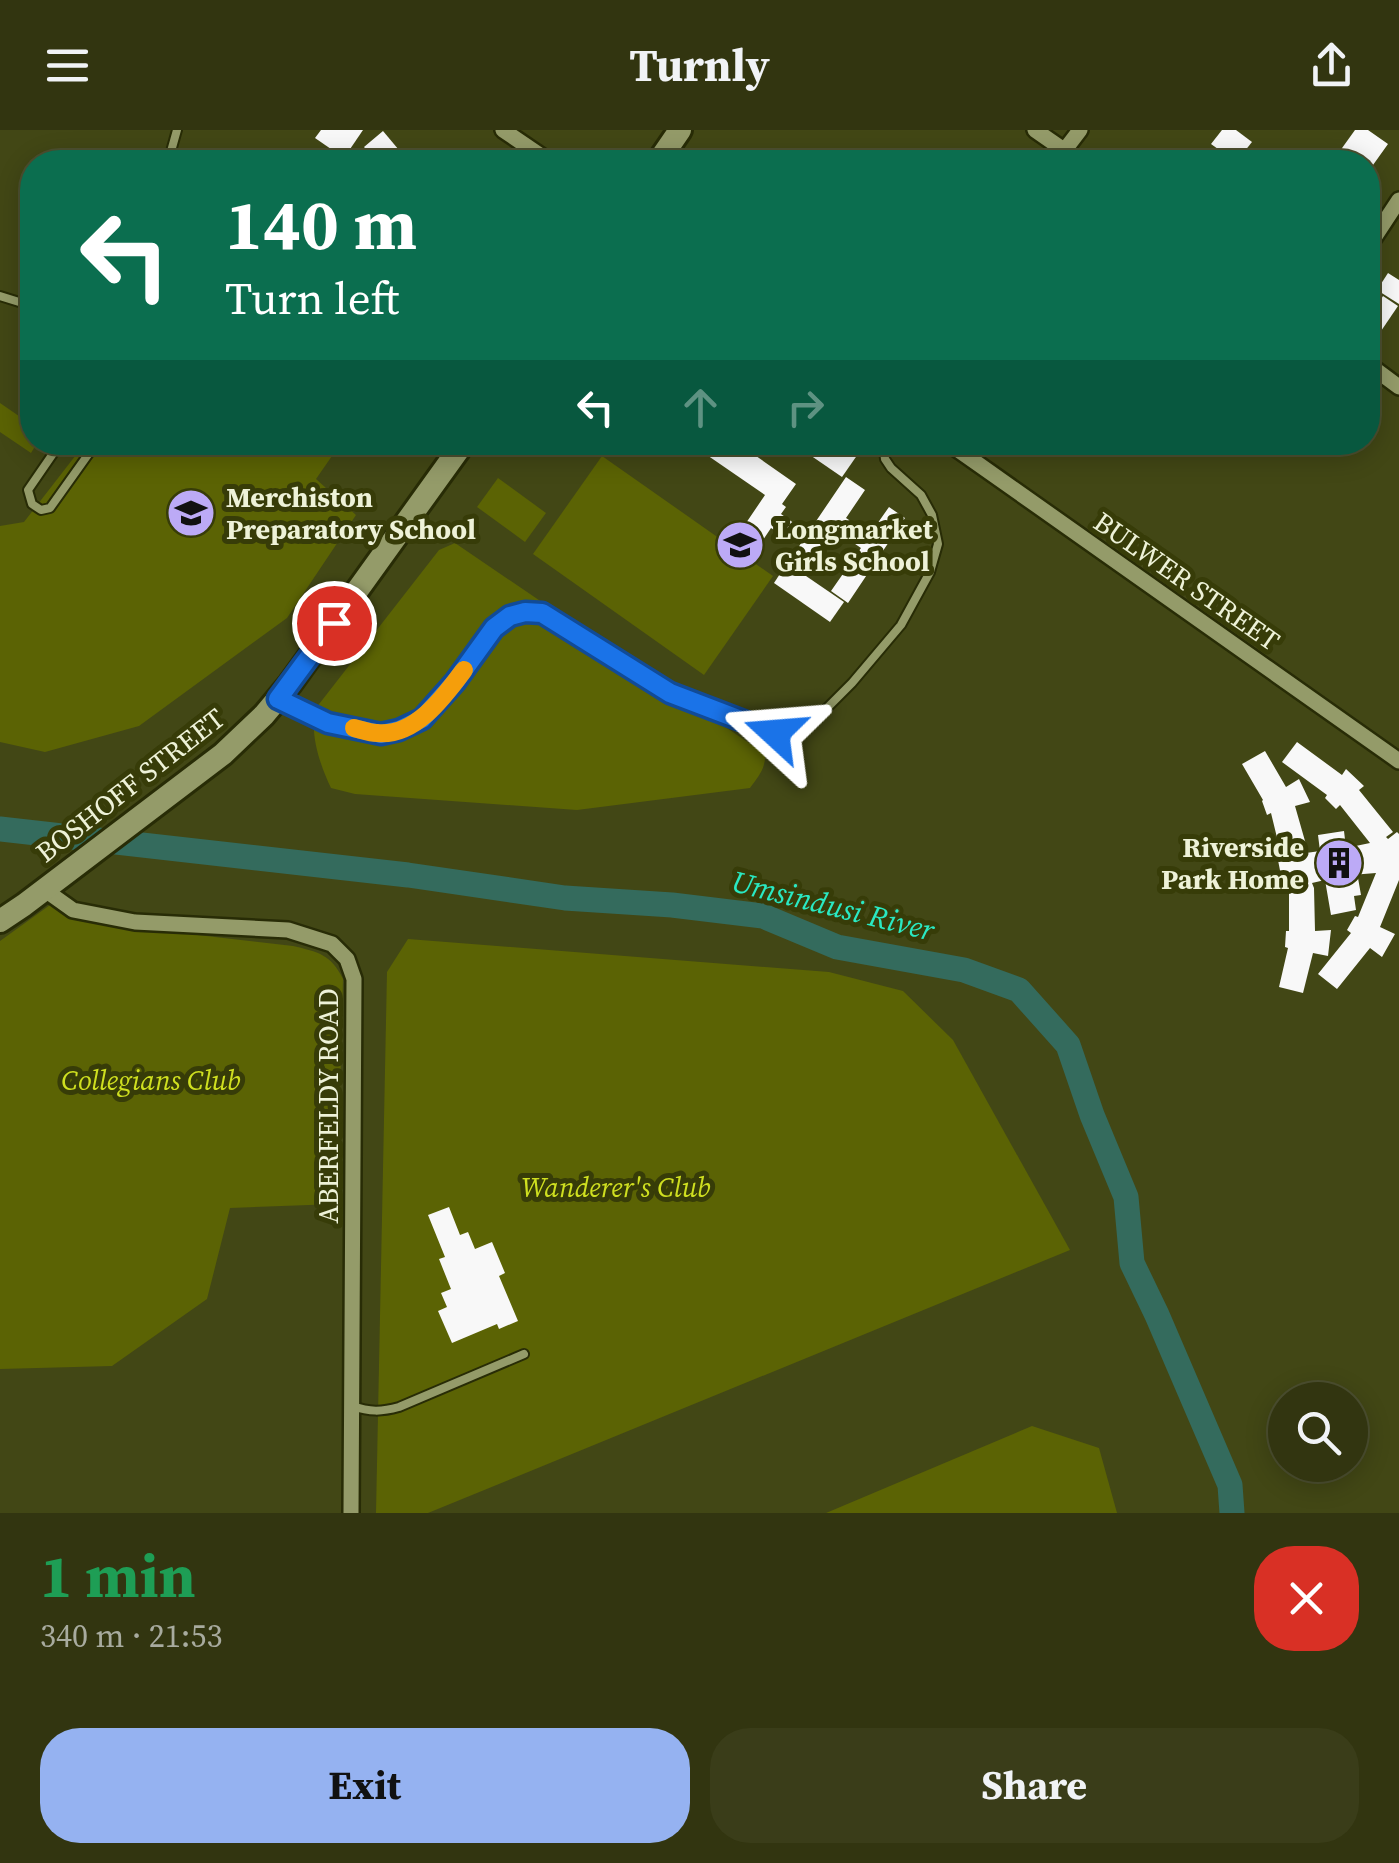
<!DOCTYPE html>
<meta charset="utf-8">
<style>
:root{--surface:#323510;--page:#3a3d19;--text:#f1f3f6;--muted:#a8ab9f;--line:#4d5030;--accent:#95b2f1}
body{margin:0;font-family:"Source Serif 4",serif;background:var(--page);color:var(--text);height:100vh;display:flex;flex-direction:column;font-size:38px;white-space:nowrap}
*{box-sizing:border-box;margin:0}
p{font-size:32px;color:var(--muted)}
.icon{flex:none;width:55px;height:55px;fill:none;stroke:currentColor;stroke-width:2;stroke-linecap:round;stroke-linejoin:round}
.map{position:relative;height:1383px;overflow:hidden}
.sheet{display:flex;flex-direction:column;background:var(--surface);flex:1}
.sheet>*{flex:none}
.hud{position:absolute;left:20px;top:20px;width:1360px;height:305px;border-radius:40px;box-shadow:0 5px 25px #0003,0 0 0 2px var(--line);background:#0b6e4f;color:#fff;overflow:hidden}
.controls{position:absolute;left:1268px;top:1252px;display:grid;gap:20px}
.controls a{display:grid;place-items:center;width:100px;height:100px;border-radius:50%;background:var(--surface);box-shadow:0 5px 25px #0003,0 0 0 2px var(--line);font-size:50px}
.pin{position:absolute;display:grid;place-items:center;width:85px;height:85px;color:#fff;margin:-42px;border:5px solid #fff;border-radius:50%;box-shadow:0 2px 10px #0007}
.me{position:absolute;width:110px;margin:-55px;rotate:289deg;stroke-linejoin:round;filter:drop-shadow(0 0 8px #0008)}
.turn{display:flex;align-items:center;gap:35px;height:210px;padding:0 40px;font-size:45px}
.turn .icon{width:130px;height:130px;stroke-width:2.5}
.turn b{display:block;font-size:70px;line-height:85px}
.lanes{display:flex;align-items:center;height:95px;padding:0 40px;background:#0003;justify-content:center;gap:50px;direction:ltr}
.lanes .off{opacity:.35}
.round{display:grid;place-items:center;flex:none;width:105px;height:105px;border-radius:40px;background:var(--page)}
.overview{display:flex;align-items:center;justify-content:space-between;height:170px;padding:0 40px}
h1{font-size:60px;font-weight:700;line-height:75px;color:#1e9e55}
.cta{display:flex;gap:20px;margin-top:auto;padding:20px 40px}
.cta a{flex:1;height:115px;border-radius:40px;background:var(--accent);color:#111;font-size:40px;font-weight:700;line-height:115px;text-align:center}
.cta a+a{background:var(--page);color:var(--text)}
header{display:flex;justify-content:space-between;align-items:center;height:130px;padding:0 40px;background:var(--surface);font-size:45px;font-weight:700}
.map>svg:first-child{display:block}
.green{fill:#5b6304}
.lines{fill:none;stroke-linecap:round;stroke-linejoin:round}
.river{stroke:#346b5d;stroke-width:25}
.building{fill:#f8f8f8}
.service-casing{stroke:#282c06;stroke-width:12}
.minor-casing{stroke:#282c06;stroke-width:20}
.secondary-casing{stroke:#282c06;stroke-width:28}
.service{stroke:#949b69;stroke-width:8}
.minor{stroke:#949b69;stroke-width:15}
.secondary{stroke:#949b69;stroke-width:22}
.route-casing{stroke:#114b97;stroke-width:25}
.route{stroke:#1a73e8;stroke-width:18}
.slow{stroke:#f59e0b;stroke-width:18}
.labels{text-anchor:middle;stroke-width:10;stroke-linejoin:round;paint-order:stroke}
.poi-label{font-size:28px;font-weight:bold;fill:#eef2d8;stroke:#373c08;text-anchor:start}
.street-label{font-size:28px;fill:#eef2d8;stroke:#373c08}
.park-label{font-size:28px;font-style:italic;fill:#cfdf20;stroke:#373c08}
.water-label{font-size:30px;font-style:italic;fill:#2ae9c3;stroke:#373c08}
</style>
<header><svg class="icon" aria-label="menu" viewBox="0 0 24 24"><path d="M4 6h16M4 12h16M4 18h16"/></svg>Turnly<svg class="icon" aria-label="share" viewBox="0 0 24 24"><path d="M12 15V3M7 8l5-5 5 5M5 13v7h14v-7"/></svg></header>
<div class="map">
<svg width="1399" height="1383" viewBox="0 0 1399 1383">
<rect width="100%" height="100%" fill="#424715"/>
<g class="green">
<path d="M0 273 32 295V312L37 313 31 323 0 302Z"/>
<path d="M86 312 341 313 316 349 356 385 287 488 139 596 45 622 0 612V396L24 392Z"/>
<path d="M602 326 773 446 704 545 533 424Z"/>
<path d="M498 348 546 383 525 412 477 377Z"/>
<path d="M455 413 765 624C766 638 758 647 750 658L577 680 355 664 331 658C320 635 309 603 316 578L439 420Z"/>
<path d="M50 775 103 794 293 816C318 822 331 824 343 849L337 1074 230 1078 207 1169 112 1236 0 1239V811Z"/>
<path d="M408 809 829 842 903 861 953 910 1070 1120 428 1383H376L387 842Z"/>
<path d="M1032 1296 1099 1318 1117 1383H826Z"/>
</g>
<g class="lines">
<path class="river" d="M0 699 408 745 565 768 672 775 763 786 837 817 964 840 1019 860 1068 915 1092 985 1126 1067 1132 1133 1157 1185 1230 1355 1232 1383"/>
</g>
<g class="building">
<path d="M321 0H363L344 28 315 8Z"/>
<path d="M1222 0H1236L1252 12 1236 32 1211 14Z"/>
<path d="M1355 0H1368L1388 14 1368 42V32H1332Z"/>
<path d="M383 1 409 32H377L364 17Z"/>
<path d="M1388 143 1399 150V174L1377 160Z"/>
<path d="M1383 166 1398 176 1379 204 1368 197V189Z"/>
<path d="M688 312H736L796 354 782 374 786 377 781 384 802 399 793 412 771 398 763 410 744 396 765 365Z"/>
<path d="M791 312H842L858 324 842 347Z"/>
<path d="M846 347 865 360 846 388 870 404 889 377 905 388 848 473 831 461 861 418 836 401 808 444 789 431Z"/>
<path d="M787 433 844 472 830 492 774 453Z"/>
<path d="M1297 612 1342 645 1346 639 1364 656 1359 660 1393 702 1386 707 1388 709 1397 702 1399 704V750L1380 797 1395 804 1382 827 1370 818 1337 859 1318 844 1351 803 1347 800 1355 786 1358 787 1376 743 1351 745V749L1358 748 1361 765 1354 766 1356 780 1331 785 1325 750 1312 753 1314 758 1315 801 1331 800 1328 826 1313 823 1303 863 1279 857 1288 818 1285 817 1286 801H1289V760L1284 761 1277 725 1281 724 1271 683 1267 685 1262 671 1263 670 1242 634 1265 621 1286 657 1299 649 1310 672 1295 676 1307 718 1306 723 1320 721 1318 705 1344 701 1346 718 1370 713 1340 675 1336 679 1325 668 1327 665 1282 632Z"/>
<path d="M449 1077 460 1105 468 1102 475 1119 492 1112 505 1143 499 1146 518 1191 499 1199 497 1194 452 1213 438 1181 447 1177 441 1163 451 1159 439 1129 445 1127 428 1085Z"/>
</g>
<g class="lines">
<g class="service-casing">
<g id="service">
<path d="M168 32 177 0"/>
<path d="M0 166 32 176"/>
<path d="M61 312 28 360 32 374 41 380 50 378 97 312"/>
<path d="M282 571 329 593 381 604 399 600 421 589 455 551 495 498 510 486 525 482 542 483 670 563 775 603 791 604 808 597 852 553 901 495 930 442 938 414 932 385 921 365 891 338 885 329 883 312"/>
<path d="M352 1276C370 1282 381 1282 399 1277L524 1224"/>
</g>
</g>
<g class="minor-casing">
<g id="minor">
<path d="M503 0 550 32"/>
<path d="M1035 0 1081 32"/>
<path d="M1064 21 1080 0"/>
<path d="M1368 117 1399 70"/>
<path d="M1368 234 1399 257"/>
<path d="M947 312 1399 631"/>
<path d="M45 760 73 780 135 792 288 800 332 814 347 829 354 849 351 1383"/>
</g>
</g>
<g class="secondary-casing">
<g id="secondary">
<path d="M658 32 680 0"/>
<path d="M0 791 24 775 223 624 264 585 290 554 464 312"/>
</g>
</g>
<use href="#service" class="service"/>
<use href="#minor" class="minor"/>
<use href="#secondary" class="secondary"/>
</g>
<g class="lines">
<g class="route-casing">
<path id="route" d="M334 493 278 569 328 593 381 604 399 600 422 589 455 552 494 498 510 486 525 482 542 483 670 563 775 603"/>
</g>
<use href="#route" class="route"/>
<path class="slow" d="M354 598C362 600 370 603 377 603 415 607 444 567 464 540"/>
</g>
<defs>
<g id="school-disc" transform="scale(2.5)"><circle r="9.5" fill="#bcaaf6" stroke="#373c08"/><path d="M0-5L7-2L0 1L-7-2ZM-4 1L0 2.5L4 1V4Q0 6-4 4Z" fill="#111"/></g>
<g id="building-disc" transform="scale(2.5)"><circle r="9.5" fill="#bcaaf6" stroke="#373c08"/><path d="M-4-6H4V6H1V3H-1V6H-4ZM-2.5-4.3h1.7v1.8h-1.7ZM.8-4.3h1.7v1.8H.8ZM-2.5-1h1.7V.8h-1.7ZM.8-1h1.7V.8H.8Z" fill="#111"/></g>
</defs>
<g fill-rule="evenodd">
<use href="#school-disc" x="191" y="383"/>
<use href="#school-disc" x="740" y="415"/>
<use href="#building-disc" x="1339" y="733"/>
</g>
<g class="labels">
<g class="poi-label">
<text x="226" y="377">Merchiston<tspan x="226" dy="32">Preparatory School</tspan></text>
<text x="775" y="409">Longmarket<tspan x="775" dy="32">Girls School</tspan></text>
<text x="1304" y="727" text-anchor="end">Riverside<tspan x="1304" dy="32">Park Home</tspan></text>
</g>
<g class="street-label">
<text transform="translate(1187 451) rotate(35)" y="10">BULWER STREET</text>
<text transform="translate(130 655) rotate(-38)" y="10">BOSHOFF STREET</text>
<text transform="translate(328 976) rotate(-90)" y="10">ABERFELDY ROAD</text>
</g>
<g class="park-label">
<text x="151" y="960">Collegians Club</text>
<text x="616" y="1067">Wanderer's Club</text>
</g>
<g class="water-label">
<text transform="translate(833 776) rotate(14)" y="10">Umsindusi River</text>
</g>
</g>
</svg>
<div class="controls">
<a><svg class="icon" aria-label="search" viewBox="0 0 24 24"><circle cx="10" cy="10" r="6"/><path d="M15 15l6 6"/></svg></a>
</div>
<div class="pin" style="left:334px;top:493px;background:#d93025"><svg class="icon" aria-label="arrive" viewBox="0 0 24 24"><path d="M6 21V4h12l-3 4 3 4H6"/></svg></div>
<svg class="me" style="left:775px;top:603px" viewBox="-20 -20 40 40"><path d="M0-17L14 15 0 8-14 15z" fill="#1a73e8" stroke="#fff" stroke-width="4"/></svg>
<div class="hud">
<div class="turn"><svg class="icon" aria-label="left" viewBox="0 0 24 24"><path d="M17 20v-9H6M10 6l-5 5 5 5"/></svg><div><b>140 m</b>Turn left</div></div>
<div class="lanes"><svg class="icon" aria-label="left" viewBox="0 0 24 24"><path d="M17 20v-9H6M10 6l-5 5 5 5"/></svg><svg class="icon off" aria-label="ahead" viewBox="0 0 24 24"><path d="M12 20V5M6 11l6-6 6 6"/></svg><svg class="icon off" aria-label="right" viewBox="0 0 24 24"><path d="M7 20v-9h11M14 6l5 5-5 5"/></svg></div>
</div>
</div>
<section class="sheet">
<div class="overview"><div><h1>1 min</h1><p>340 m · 21:53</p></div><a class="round" style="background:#d93025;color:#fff"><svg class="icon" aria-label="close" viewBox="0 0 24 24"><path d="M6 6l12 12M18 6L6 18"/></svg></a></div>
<div class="cta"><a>Exit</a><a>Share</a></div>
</section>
